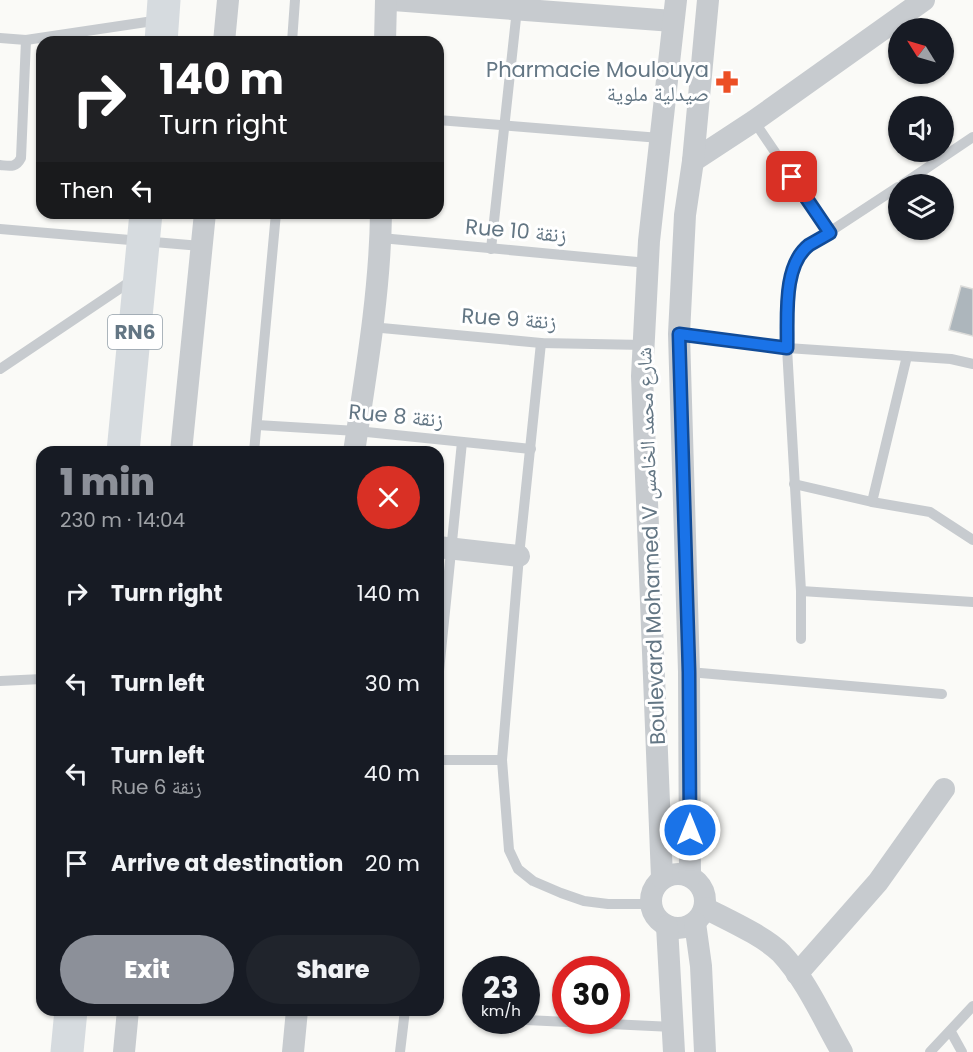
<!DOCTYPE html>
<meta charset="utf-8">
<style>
:root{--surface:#171b24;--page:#20242c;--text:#f1f3f6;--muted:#9ea1a6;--accent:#8c9099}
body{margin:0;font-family:Poppins,"Noto Naskh Arabic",sans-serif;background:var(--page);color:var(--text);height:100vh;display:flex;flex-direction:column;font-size:22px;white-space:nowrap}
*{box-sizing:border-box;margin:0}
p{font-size:20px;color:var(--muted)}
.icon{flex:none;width:33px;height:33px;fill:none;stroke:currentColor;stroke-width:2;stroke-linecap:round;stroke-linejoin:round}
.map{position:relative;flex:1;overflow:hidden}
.side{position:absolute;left:36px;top:446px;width:408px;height:570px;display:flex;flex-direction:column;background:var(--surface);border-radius:18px;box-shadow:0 2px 4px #0004}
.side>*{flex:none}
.banner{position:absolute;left:36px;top:36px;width:408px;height:183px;border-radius:18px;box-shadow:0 2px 4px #0004;background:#202124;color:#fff;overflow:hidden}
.needle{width:39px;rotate:307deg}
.tools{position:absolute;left:888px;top:18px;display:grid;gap:12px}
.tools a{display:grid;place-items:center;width:66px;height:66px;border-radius:50%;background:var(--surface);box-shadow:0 2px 4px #0004;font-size:30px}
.speed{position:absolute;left:462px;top:956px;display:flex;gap:12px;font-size:30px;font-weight:700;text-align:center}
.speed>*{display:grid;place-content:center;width:78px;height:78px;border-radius:50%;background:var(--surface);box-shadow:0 2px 4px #0004;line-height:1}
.speed small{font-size:15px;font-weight:400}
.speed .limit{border:9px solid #d22;background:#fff;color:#111}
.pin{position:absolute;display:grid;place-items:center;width:51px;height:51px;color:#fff;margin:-26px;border-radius:12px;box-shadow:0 3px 9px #0006}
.me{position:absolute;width:66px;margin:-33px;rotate:0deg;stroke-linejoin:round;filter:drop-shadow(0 0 4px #0008)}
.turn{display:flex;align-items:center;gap:21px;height:126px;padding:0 24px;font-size:27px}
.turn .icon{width:78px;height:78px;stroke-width:2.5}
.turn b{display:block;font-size:42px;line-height:51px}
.then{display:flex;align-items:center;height:57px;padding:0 24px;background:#0003;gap:12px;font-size:22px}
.round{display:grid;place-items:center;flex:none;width:63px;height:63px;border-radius:32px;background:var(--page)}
.overview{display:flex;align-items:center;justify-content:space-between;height:102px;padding:0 24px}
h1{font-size:36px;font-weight:800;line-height:45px;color:var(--accent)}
.action{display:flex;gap:12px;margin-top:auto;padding:12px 24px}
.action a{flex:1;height:69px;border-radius:36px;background:var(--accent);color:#fff;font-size:24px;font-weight:800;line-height:69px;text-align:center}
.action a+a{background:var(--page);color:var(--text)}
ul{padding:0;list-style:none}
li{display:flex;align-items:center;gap:18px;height:90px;padding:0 24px}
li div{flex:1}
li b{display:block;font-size:22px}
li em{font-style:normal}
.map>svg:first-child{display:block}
.building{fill:#adb6bc;stroke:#dbdbd9;stroke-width:1.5}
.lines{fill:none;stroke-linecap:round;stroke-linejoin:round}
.lane{stroke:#c7cbcf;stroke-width:10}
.street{stroke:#c7cbcf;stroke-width:22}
.primary{stroke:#d6dbdf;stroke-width:33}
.route-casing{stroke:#114b97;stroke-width:15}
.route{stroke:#1a73e8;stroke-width:10}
.labels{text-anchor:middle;stroke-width:6;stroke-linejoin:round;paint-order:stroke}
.shield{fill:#fff;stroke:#929fa9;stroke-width:1.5}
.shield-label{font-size:20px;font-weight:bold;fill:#637684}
.poi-label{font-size:21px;fill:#637684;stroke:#fff;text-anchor:end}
.street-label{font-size:21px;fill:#637684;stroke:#fff}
</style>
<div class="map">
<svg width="973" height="1052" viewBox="0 0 973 1052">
<rect width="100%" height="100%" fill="#fafaf7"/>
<path class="building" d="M961 286 973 289V336L949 330Z"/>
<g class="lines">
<g class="lane">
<path d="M0 38 26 40 160 20"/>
<path d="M292 42 295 0"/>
<path d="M438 120 660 138"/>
<path d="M754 121 830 233"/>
<path d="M0 165C10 166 16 168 21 158L26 40"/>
<path d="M903 184 973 137"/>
<path d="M0 229 201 246"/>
<path d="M381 238 648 263"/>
<path d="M491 249 517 9"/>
<path d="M371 327 541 343 644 345"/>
<path d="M679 334 787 348 951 359 973 364"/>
<path d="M541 343 519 556 502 760 509 850 518 869 533 881 561 893 584 901 608 904H651"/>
<path d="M0 369 134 279"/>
<path d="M257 425 357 431 531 449"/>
<path d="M254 452 276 213"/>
<path d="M794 484 872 502 930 512 973 540"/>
<path d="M872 502 907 356"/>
<path d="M801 591 973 602"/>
<path d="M801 639V591L787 348 789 288 795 263 808 246 898 187"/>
<path d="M689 672 942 694"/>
<path d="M0 681 42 679"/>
<path d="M438 681 462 442"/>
<path d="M438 760H502"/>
<path d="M526 1020 673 1027"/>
<path d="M951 1032 962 1052"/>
<path d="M400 1052 405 1010"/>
<path d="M930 1052 973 1006"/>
</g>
<g class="street">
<path d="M393 0 673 21"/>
<path d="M224 42 228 0"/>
<path d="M385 42 386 0"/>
<path d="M693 161 754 121 924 0"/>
<path d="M181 452 205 213"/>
<path d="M354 452C366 373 380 292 381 213"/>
<path d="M438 547 519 556"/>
<circle cx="678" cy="901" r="27"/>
<path d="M690 876 689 672 679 334 685 215 693 161 708 0"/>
<path d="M662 878 642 376 649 241 676 0"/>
<path d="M705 908C728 920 764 936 781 953 807 981 823 1019 842 1052"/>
<path d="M695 923 701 966 705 1052"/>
<path d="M667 926 674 1052"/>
<path d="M797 974 878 882 944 789"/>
<path d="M124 1052 128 1010"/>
<path d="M293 1052 297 1010"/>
</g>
<g class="primary">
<path d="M161 42 164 0"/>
<path d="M123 452 146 213"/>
<path d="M67 1052 71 1010"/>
</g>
</g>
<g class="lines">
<g class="route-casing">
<path id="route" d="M690 830 689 672 679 334 787 348C788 318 782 266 809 245 816 241 823 237 830 233L792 177"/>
</g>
<use href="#route" class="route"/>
</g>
<defs>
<g id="pharmacy-bare" transform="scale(1.8)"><path d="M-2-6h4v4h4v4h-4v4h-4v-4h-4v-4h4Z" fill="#ec4f25" stroke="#fff" stroke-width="2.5" paint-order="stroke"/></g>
</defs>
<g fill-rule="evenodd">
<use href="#pharmacy-bare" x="727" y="82"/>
</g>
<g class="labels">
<rect class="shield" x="108" y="315" width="54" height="34" rx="4.5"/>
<g class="shield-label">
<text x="135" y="339">RN6</text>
</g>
<g class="poi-label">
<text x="709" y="77">Pharmacie Moulouya<tspan x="709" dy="24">صيدلية ملوية</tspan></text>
</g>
<g class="street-label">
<text transform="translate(516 231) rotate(5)" y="7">Rue 10 زنقة</text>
<text transform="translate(509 319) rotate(4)" y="7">Rue 9 زنقة</text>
<text transform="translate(396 416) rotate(5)" y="7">Rue 8 زنقة</text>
<text transform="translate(651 546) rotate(-92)" y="7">Boulevard Mohamed V شارع محمد الخامس</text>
</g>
</g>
</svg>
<div class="tools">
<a><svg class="needle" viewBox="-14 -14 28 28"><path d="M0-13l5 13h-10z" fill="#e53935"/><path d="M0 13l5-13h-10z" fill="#9ea1a6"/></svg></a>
<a><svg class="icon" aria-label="sound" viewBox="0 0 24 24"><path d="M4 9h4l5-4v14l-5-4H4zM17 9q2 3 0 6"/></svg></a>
<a><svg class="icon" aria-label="layers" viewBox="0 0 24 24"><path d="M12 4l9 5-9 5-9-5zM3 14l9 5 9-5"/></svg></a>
</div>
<div class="speed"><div>23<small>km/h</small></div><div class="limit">30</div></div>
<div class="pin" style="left:792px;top:177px;background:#d93025"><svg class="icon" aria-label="arrive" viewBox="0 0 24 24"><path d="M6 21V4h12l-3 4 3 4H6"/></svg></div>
<svg class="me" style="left:690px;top:830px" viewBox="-20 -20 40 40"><circle r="17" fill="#1a73e8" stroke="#fff" stroke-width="3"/><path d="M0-11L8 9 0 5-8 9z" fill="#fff"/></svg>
<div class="banner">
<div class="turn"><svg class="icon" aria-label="right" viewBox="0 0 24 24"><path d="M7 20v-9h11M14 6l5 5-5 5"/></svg><div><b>140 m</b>Turn right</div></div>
<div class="then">Then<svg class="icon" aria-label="left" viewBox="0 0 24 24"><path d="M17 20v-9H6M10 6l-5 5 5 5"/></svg></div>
</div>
<section class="side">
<div class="overview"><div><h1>1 min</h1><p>230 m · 14:04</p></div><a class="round" style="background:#d93025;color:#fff"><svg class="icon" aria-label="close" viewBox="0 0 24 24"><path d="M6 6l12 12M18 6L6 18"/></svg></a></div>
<ul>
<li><svg class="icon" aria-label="right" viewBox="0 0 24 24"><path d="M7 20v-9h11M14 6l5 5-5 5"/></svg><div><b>Turn right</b></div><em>140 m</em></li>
<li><svg class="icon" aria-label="left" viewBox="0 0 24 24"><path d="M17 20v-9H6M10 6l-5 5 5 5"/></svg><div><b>Turn left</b></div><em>30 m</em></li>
<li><svg class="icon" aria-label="left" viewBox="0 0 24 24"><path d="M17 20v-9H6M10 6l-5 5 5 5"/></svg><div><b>Turn left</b><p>Rue 6 زنقة</p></div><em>40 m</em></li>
<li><svg class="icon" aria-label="arrive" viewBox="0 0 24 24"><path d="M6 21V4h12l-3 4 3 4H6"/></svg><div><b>Arrive at destination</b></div><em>20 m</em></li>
</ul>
<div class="action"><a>Exit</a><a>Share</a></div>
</section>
</div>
